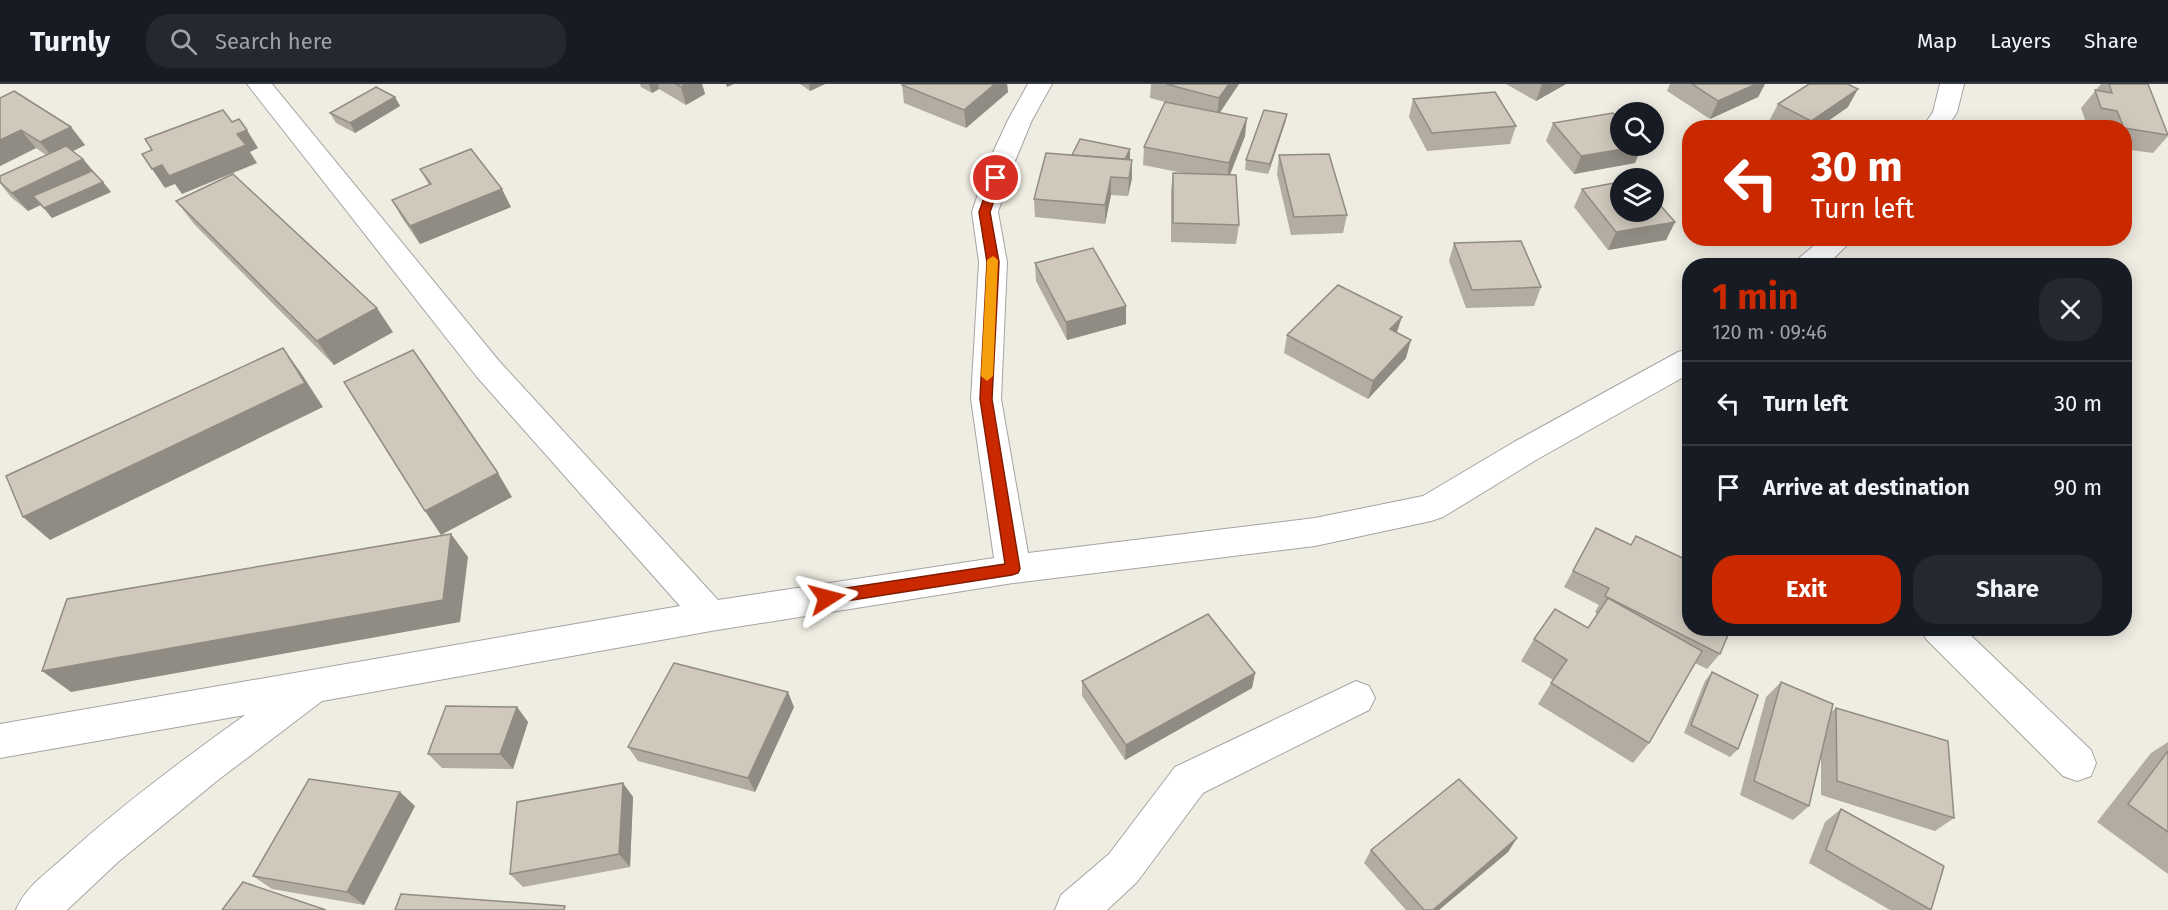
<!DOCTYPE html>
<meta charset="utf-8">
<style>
:root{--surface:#171b24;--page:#242831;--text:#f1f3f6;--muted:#9ea1a6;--line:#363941;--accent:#ca2900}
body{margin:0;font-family:"Fira Sans",sans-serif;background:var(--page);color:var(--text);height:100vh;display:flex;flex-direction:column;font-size:22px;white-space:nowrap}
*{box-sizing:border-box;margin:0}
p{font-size:20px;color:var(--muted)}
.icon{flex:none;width:33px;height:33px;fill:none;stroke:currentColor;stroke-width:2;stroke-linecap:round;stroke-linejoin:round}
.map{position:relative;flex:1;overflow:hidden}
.panel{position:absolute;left:1682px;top:174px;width:450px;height:378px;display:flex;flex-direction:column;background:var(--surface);border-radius:24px;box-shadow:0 3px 15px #0003}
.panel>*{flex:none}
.guide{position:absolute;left:1682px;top:36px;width:450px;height:126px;border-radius:24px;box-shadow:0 3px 15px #0003;background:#ca2900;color:#fff;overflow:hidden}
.fabs{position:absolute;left:1610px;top:18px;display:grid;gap:12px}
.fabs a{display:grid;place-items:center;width:54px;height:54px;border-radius:50%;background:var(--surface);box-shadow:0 3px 15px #0003;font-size:30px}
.pin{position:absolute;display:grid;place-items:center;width:51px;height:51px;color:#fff;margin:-26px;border:3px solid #fff;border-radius:50%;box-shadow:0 2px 6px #0007}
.me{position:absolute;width:66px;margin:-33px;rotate:81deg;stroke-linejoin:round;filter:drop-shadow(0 0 4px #0008)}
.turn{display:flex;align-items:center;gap:21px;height:126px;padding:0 30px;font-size:27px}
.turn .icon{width:78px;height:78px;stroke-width:2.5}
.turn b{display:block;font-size:42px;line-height:51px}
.round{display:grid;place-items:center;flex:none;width:63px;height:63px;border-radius:24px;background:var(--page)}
.summary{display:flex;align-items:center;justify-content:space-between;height:102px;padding:0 30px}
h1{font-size:36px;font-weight:700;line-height:45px;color:var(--accent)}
.primary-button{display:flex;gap:12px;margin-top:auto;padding:12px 30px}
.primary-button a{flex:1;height:69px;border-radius:24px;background:var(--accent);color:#fff;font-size:24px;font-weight:700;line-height:69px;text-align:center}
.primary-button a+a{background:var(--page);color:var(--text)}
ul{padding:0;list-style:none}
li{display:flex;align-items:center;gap:18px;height:84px;padding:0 30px;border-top:2px solid var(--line)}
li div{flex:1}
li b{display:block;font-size:22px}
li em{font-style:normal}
header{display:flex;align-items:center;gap:36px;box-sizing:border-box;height:84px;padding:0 30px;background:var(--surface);border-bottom:2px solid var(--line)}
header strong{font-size:28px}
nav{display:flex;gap:33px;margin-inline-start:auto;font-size:21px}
.search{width:420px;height:54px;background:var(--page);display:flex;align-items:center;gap:15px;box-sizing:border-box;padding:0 21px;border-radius:24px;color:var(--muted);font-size:22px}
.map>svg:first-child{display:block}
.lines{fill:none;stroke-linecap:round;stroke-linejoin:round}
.minor-casing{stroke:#a4a4a4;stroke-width:2}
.minor{fill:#fff;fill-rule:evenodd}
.wall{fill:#b2aca1}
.shaded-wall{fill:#918c83}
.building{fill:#cfc8bb;stroke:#918c83;stroke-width:1.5}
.route{fill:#ca2900;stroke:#831b00;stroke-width:1.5}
.slow{fill:#f59e0b}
</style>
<header>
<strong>Turnly</strong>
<div class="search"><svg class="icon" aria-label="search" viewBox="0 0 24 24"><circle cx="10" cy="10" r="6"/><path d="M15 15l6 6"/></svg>Search here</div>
<nav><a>Map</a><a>Layers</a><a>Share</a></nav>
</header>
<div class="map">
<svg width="2168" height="826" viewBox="0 0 2168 826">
<rect width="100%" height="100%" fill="#efede2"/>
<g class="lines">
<g class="minor-casing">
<g id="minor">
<path d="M247 0H272L499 277 718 516 994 474 971 315 979 178 972 128 989 77 1008 36 1028 0H1052L1032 36 1015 77 998 128 1007 178 1001 315 1028 469 1315 434 1423 412 1514 358 1678 268 1689 265V290L1536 376 1443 433 1431 437 1315 462 1013 499 711 547 322 617 218 696 118 778 67 826H16C25 804 44 791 61 776 119 723 182 676 245 631L0 674V640L680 522 477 293Z"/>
<path d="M1940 0H1964L1957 28 1947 44H1922L1933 28Z"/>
<path d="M1823 154H1854L1826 182H1794L1798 175Z"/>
<path d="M1921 544H1963L2091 666 2096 679 2091 692 2077 697 2063 692 1926 555Z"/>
<path d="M1356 597 1369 602 1375 614 1369 626 1203 709 1137 798 1107 826H1055L1061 811 1109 770 1175 683Z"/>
</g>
</g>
<use href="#minor" class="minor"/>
</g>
<g class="wall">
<path d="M640 0H702L705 10 686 21 659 5 652 9 641 3Z"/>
<path d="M800 0H825L810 7Z"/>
<path d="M903 0H1007L1008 8 966 44 904 19 902 1Z"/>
<path d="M1151 0H1239L1220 29 1245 52 1230 91 1239 141 1236 160 1171 158V107L1173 89H1183L1143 81 1144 63 1169 19 1150 14Z"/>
<path d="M1506 0H1566L1536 17Z"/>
<path d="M1670 0H1765L1758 13 1710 35 1667 7Z"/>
<path d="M2101 0H2148L2168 52 2153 69 2124 65V44H2095L2087 42 2081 24Z"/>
<path d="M395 13 400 22 355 49 336 39 330 29Z"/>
<path d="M0 14 71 43 85 61 73 67 83 75 111 108 52 134 41 121 28 127 11 113 0 99V92L46 71 36 64 0 82Z"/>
<path d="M1413 15 1516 42 1510 60 1427 67 1409 33Z"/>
<path d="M1778 20 1848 23 1818 44H1778L1768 39Z"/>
<path d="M1287 30 1285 39 1268 90 1245 86 1246 76Z"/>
<path d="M1553 39 1635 79 1574 90 1546 57Z"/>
<path d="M1279 71 1347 131 1343 149 1291 151 1277 90Z"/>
<path d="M1130 75 1132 94 1128 112 1111 111 1105 140 1035 133 1034 115Z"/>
<path d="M420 85 511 123 420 160 402 134 392 116 429 101Z"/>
<path d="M1582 105 1675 138 1666 156 1608 166 1574 123Z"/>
<path d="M176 117 393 248 334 281 195 141Z"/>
<path d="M1454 159 1541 203 1534 222 1466 224 1449 177Z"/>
<path d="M1035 179 1126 222V240L1067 256 1036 197Z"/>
<path d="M1397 249 1406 274 1368 315 1284 269 1287 251Z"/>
<path d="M1596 444 1631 461 1636 452 1720 570 1707 585 1695 579 1649 659 1633 679 1538 620 1553 596 1521 577 1534 555 1588 544 1597 530 1595 528 1599 521 1564 503Z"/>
<path d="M1712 588 1738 665 1730 673 1684 649 1705 597Z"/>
<path d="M1255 589 1252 604 1125 676 1082 612V597Z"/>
<path d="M1781 598 1830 629 1836 624 1954 734 1935 747 1821 711V670L1809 722 1793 736 1740 711 1766 613Z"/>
<path d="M517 623 528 638 513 685 442 684 428 670Z"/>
<path d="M794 623 755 708 638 677 628 663Z"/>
<path d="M2168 658V790L2097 738 2151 669Z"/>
<path d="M633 713 630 783 523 803 510 790Z"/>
<path d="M415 722 364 821 272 805 253 792Z"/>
<path d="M1841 725 1931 826H1890L1809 779 1825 738Z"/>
<path d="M1517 754 1508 768 1439 826H1406L1364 779 1371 766Z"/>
</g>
<g class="shaded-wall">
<path d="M649 0H658L659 5 652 9Z"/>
<path d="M686 0H702L705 10 686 21 681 3Z"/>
<path d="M726 0H734L727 3Z"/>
<path d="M809 0H825L810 7Z"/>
<path d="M995 0H1007L1008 8 966 44 964 26Z"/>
<path d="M1229 0H1239L1217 32 1219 14Z"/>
<path d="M1542 0H1566L1536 17Z"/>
<path d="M1756 0H1765L1758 13 1710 35 1718 17Z"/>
<path d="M1858 5 1848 23 1818 44H1808L1811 37Z"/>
<path d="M395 13 400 22 355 49 350 39Z"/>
<path d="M1287 30 1285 39 1268 90 1270 80Z"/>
<path d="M1247 34 1245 52 1227 98 1229 79Z"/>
<path d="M71 43 85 61 55 76 40 58Z"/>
<path d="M21 46 36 64 0 82V56Z"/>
<path d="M247 46 258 64 250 68 257 79 182 110 175 100 165 104 152 85Z"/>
<path d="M1642 62 1635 79 1574 90 1581 72Z"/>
<path d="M1130 65V75L1121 92V83Z"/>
<path d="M83 75 98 93 28 127 12 109Z"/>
<path d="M1132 76V94L1128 112 1129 94Z"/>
<path d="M1111 93V111L1105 140V121Z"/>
<path d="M103 98 111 108 52 134 44 124Z"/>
<path d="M502 105 511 123 420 160 410 142Z"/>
<path d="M1675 138 1666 156 1608 166 1616 148Z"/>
<path d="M1126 222V240L1067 256 1066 238Z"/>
<path d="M377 224 393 248 334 281 317 257Z"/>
<path d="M1402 233 1396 251 1390 245Z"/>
<path d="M1411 256 1406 274 1368 315 1373 297Z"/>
<path d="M283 264 301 289 323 323 50 456 23 433Z"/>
<path d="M498 389 512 413 441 451 425 427Z"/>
<path d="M451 450 468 473 460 538 71 608 42 587Z"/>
<path d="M1255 589 1252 604 1125 676 1126 661Z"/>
<path d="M788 608 794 623 755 708 748 694Z"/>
<path d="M517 623 528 638 513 685 500 670Z"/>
<path d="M623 699 633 713 630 783 619 770Z"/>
<path d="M400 708 415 722 364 821 347 808Z"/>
<path d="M1517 754 1508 768 1439 826H1433Z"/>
</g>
<g class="building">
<path d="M676 0H686L681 3Z"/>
<path d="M903 0H995L964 26 902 1Z"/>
<path d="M1166 0H1229L1219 14Z"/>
<path d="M1692 0H1756L1718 17Z"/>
<path d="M1809 0H1848L1858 5 1811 37 1778 20Z"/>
<path d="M2109 0H2148L2168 51 2124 44 2117 27 2101 24 2095 6 2112 9Z"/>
<path d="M376 3 395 13 350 39 330 29Z"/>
<path d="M14 7 71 43 40 58 21 46 0 56V14Z"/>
<path d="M1495 8 1516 42 1432 49 1413 15Z"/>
<path d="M1165 18 1247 34 1229 79 1144 63Z"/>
<path d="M223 26 232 38 239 35 247 46 237 50 246 61 169 92 162 81 152 85 142 70 152 66 145 55Z"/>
<path d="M1264 26 1287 30 1270 80 1246 76Z"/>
<path d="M1613 29 1620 37V62H1641L1581 72 1553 39Z"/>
<path d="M1080 55 1130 65 1125 75 1072 71Z"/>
<path d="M66 62 83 75 12 109 0 98V92Z"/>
<path d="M471 65 502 105 410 142 392 116 431 100 420 85Z"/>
<path d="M1046 69 1132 76 1129 94 1111 93 1105 121 1034 115Z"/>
<path d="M1329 70 1347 131 1294 133 1279 71Z"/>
<path d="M92 87 103 98 44 124 33 112Z"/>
<path d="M1173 89 1236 91 1239 141 1173 139Z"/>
<path d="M233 90 377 224 317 257 176 117Z"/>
<path d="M1620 98V128H1653V113L1675 138 1616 148 1582 105Z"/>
<path d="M1521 157 1541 203 1472 206 1454 159Z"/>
<path d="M1093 164 1126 222 1066 238 1035 179Z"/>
<path d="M1338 201 1402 233 1390 245 1411 256 1373 297 1287 251Z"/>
<path d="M283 264 305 299 23 433 6 392Z"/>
<path d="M413 266 498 389 425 427 344 298Z"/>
<path d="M1596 444 1631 461 1636 452 1689 477V544H1731L1720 570 1605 512 1609 504 1573 487Z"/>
<path d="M451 450 443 516 42 587 67 515Z"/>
<path d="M1608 514 1702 567 1649 659 1551 599 1567 576 1534 555 1555 525 1588 544Z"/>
<path d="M1208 530 1255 589 1126 661 1082 597Z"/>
<path d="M674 579 788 608 748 694 628 663Z"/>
<path d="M1712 588 1758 611 1738 665 1691 641Z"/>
<path d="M1781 598 1833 620 1809 722 1754 697Z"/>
<path d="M446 622 517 623 500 670H428Z"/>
<path d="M1836 624 1948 657 1954 734 1837 697Z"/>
<path d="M2168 667V748L2128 720Z"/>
<path d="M309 695 400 708 347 808 253 792Z"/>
<path d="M1459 695 1517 754 1433 826H1424L1371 766Z"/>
<path d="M623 699 619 770 510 790 517 718Z"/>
<path d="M1841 725 1944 782 1931 826 1826 766Z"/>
<path d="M243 798 326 826H222Z"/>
<path d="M401 810 565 822 564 826H395Z"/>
</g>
<path class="route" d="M996 91 1002 94 990 128 999 178 992 315 1020 485 1018 489 1012 491 827 520 822 518 819 514 822 509 827 507 1005 480 980 315 987 178 979 128 991 94Z"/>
<path class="slow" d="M993 172 998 176 993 292 987 297 981 292 987 176Z"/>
</svg>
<div class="fabs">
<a><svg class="icon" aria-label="search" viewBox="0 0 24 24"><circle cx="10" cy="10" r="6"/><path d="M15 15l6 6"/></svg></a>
<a><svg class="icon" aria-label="layers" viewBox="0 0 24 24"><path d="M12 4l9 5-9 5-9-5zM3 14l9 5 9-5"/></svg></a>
</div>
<div class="pin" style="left:996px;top:94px;background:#d93025"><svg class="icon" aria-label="arrive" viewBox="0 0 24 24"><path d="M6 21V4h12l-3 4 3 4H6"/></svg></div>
<svg class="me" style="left:827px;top:514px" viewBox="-20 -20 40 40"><path d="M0-17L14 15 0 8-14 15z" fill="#ca2900" stroke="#fff" stroke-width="4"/></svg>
<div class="guide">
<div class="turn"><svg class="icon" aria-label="left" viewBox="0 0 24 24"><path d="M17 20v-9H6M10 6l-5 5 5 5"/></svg><div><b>30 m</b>Turn left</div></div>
</div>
<section class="panel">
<div class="summary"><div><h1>1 min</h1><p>120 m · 09:46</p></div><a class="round"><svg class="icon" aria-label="close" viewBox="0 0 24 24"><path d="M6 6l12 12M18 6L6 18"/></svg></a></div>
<ul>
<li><svg class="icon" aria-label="left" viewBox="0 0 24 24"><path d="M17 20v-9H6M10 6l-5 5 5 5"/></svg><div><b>Turn left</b></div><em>30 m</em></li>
<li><svg class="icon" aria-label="arrive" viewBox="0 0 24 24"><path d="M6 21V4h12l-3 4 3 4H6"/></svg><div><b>Arrive at destination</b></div><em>90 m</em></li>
</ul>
<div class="primary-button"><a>Exit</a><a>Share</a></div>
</section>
</div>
